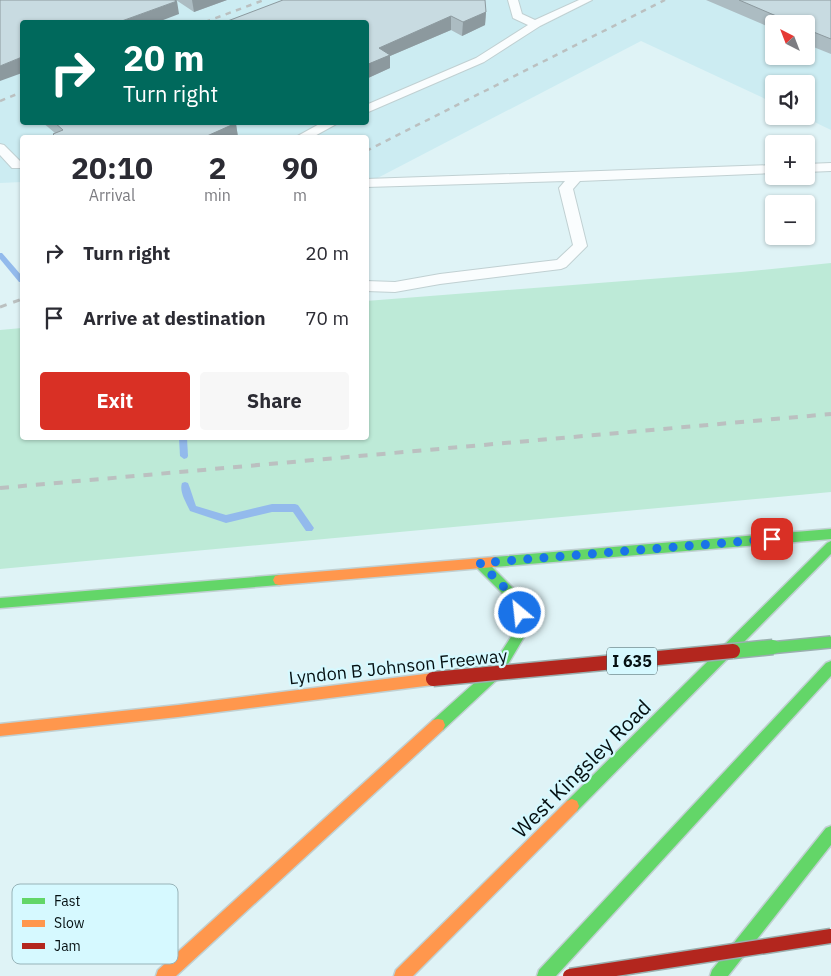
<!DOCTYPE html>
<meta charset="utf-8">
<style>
:root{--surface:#fff;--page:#f7f7f7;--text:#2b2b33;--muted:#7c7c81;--accent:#d93025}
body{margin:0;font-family:"IBM Plex Sans",sans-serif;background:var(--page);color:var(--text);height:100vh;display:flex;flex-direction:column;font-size:19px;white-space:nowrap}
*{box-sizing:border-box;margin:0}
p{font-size:16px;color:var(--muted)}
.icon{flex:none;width:28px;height:28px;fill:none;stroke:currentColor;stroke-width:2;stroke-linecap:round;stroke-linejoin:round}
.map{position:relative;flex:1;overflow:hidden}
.sheet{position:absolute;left:20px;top:135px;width:349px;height:305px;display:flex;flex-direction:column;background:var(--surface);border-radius:5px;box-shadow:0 1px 4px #0004}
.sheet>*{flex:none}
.banner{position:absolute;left:20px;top:20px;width:349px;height:105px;border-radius:5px;box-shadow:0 1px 4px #0004;background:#00695c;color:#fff;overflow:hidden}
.needle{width:32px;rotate:318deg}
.tools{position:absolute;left:765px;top:15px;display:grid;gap:10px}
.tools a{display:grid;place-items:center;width:50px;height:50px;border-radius:5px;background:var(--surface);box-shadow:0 1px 4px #0004;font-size:25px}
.pin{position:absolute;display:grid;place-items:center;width:42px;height:42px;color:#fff;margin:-21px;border-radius:10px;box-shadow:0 2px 8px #0006}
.me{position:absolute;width:55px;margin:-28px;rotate:332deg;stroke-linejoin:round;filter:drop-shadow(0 0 4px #0008)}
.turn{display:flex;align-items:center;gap:18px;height:105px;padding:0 20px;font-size:22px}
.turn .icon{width:65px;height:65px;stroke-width:2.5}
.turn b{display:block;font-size:35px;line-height:42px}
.eta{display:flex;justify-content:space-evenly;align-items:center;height:85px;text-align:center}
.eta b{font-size:30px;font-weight:700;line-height:35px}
.button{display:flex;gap:10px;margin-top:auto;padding:10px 20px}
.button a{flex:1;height:58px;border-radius:5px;background:var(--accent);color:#fff;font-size:20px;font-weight:700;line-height:58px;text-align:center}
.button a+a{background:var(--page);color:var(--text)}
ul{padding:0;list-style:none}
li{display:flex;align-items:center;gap:15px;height:65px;padding:0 20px}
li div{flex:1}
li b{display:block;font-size:19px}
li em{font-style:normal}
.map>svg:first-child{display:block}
.built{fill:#ccecf2;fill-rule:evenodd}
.green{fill:#bdead7}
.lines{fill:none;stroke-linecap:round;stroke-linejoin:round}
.stream{fill:#93baec;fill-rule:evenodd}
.lane-casing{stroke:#c0d0d2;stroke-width:2}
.fast-casing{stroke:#c0d0d2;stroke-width:3}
.slow-casing{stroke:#c0d0d2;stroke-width:3}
.lane{fill:#fafdfe;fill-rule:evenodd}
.fast{fill:#63d668;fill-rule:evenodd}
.slow{fill:#ff974d;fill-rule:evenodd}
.rail-far2{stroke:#bbc0c0;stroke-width:2.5;stroke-dasharray:5.5 5.5;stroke-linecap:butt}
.rail-far1{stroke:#bbc0c0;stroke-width:3;stroke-dasharray:7 7;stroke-linecap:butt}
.rail{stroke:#bbc0c0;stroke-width:4;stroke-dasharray:9 9;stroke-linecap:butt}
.fast-bridge-far1-casing{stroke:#9aafaf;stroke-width:14;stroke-linecap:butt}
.fast-bridge-casing{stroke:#9aafaf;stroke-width:17;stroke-linecap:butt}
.jam-bridge-casing{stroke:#9aafaf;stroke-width:17;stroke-linecap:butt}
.fast-bridge-far1{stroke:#63d668;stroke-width:11}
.fast-bridge{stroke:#63d668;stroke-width:14}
.jam-bridge{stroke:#b3261e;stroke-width:14}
.wall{fill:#acbcc2}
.shaded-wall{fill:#8c999e}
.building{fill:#c8dbe1;stroke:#8c999e}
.route{stroke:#1a73e8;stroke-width:9;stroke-dasharray:0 16.2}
.labels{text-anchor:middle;stroke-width:4.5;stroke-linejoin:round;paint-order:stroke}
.shield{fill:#d6f9ff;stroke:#445659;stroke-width:1}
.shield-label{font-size:16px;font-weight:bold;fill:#051012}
.street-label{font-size:18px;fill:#051012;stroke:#d6f9ff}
.near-street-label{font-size:21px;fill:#051012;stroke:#d6f9ff}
.key{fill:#d6f9ff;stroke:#97b3b8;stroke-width:1}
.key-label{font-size:14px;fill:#051012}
</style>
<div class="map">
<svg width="831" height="976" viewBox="0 0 831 976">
<rect width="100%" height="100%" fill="#dff3f6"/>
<path class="built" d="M0 0H831V130L802 116H806V84H774V103L641 41 366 184V138H22V182L0 183ZM22 22H366V122H22ZM774 24H806V56H774Z"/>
<path class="green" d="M831 263V492L0 569V330L22 328V438H366V301L741 272Z"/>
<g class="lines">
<g class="stream">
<path d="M0 253H2L22 276V282H19L0 259Z"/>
<path d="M179 438H187L188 456 187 458 184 459 180 456Z"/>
<path d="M185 482 188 483C191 490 193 498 196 506L226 515 272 504H295L298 505 314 528 312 531H306L293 512H272L226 523 190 511C186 502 179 492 182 483Z"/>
</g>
<g class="lane-casing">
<g id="lane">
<path d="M508 0H518L522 14 535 20 579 0H592L540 26 484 62 366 113V105L476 58 528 25 513 18Z"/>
<path d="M323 122H340L311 138H294Z"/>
<path d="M0 144 4 145 20 161 22 160V168H12L0 155Z"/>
<path d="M831 163V171L806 172V164Z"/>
<path d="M774 165V173L580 181 573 189 587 246 566 267 561 269 440 284 395 292 366 291V281L395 282 440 274 557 260 573 245 559 188 565 181 366 187V179Z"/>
</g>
</g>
<g class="fast-casing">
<g id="fast">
<path d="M831 529V539L494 567 491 566 520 595 530 627 501 676 443 730 438 731 433 730 431 725 433 720 491 668 518 626 511 602 476 567 474 563 476 559C482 557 485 560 489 564L488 562 490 558 494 557Z"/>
<path d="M831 541V554L577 811 572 813 567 811 565 806 567 801 827 543Z"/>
<path d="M279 575 283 576 285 580 283 584 279 585 0 608V598Z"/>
<path d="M831 661V676L556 976H537L539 970 826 663Z"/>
<path d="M831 826V845L728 976H710L712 970 826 828Z"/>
</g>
</g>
<g class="slow-casing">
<g id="slow">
<path d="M494 557 498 558 500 562 498 566 494 567 279 585 275 584 273 580 275 576 279 575Z"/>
<path d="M433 673 438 675 440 679 438 683 433 685 178 717 0 736V724L178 705Z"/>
<path d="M438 719 443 720 445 725 443 730 176 976H156L158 970 433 720Z"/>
<path d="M572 799 577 801 579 806 577 811 413 976H394L396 970 567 801Z"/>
</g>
</g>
<use href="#lane" class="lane"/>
<use href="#fast" class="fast"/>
<use href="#slow" class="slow"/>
<g class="rail-far2">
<path d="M205 22 264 0"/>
<path d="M0 101 22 92"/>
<path d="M366 151 665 0"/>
</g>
<path class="rail-far1" d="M0 307 22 299"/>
<path class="rail" d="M0 488 831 414"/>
<g class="fast-bridge-far1-casing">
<path id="fast-bridge-far1" d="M759 649 831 642"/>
</g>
<g class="fast-bridge-casing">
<path id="fast-bridge" d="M733 651 773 647"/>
</g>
<g class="jam-bridge-casing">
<g id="jam-bridge">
<path d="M433 679 733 651"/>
<path d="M570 976 831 936"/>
</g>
</g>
<use href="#fast-bridge-far1" class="fast-bridge-far1"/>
<use href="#fast-bridge" class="fast-bridge"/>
<use href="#jam-bridge" class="jam-bridge"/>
</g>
<g class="wall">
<path d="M176 0H227L194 12Z"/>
<path d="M706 0H831V54L806 44V24H774V29Z"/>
<path d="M486 12 485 25 462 36 451 30 390 56V68L366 79V22Z"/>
<path d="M42 122H240L236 124 238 137 236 138H54L53 134 55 133Z"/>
</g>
<g class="shaded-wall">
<path d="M192 0H227L194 12Z"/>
<path d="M177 1 179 14 158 22H119Z"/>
<path d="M486 12 485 25 462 36 463 22Z"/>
<path d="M451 16V30L390 56V68L366 79V65L379 48Z"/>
<path d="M22 57V73L0 81V66Z"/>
<path d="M226 122H240L236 124 238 137 236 138H208L207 136Z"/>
</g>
<g class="building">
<path d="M0 0H174L177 1 119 22H22V57L0 66Z"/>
<path d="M283 0H485L486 12 463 22 451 16 379 48 390 55 366 65V22H225Z"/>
<path d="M739 0H831V39L806 29V24H795Z"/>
<path d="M54 122H235L236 123 207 136 144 138H57L53 134 63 130Z"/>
</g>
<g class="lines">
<path class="route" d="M520 613 516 599 480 563 772 539"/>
</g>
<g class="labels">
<rect class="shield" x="607" y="647.5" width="50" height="27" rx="4"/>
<g class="shield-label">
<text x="632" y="667">I 635</text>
</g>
<g class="street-label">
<text transform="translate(398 667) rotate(-6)" y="6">Lyndon B Johnson Freeway</text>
</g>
<g class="near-street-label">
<text transform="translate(582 769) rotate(-45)" y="7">West Kingsley Road</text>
</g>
</g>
<rect x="12" y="884" width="166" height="80" rx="8" class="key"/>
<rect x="22" y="898" width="23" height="6" fill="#63d668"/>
<rect x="22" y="920" width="23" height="7" fill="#ff974d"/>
<rect x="22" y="943" width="23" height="6" fill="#b3261e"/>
<g class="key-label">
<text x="54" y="906">Fast</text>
<text x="54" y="928">Slow</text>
<text x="54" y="951">Jam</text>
</g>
</svg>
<div class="tools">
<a><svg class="needle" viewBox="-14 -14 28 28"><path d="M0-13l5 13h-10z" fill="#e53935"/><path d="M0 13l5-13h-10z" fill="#7c7c81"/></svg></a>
<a><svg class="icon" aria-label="sound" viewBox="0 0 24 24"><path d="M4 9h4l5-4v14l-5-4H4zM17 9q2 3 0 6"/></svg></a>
<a>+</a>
<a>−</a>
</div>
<div class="pin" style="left:772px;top:539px;background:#d93025"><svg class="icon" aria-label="arrive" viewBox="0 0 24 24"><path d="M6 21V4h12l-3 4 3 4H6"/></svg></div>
<svg class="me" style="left:520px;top:613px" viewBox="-20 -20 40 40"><circle r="17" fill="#1a73e8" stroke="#fff" stroke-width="3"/><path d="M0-11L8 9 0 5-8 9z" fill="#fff"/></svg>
<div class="banner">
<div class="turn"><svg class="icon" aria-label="right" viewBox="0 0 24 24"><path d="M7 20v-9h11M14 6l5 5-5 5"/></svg><div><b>20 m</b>Turn right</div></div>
</div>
<section class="sheet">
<div class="eta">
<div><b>20:10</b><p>Arrival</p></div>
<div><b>2</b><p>min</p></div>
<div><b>90</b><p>m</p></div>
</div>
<ul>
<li><svg class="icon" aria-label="right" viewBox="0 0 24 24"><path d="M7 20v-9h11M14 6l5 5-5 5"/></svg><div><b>Turn right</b></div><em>20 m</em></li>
<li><svg class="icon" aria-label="arrive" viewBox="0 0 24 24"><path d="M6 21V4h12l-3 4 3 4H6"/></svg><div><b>Arrive at destination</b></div><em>70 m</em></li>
</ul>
<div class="button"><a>Exit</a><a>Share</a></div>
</section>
</div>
